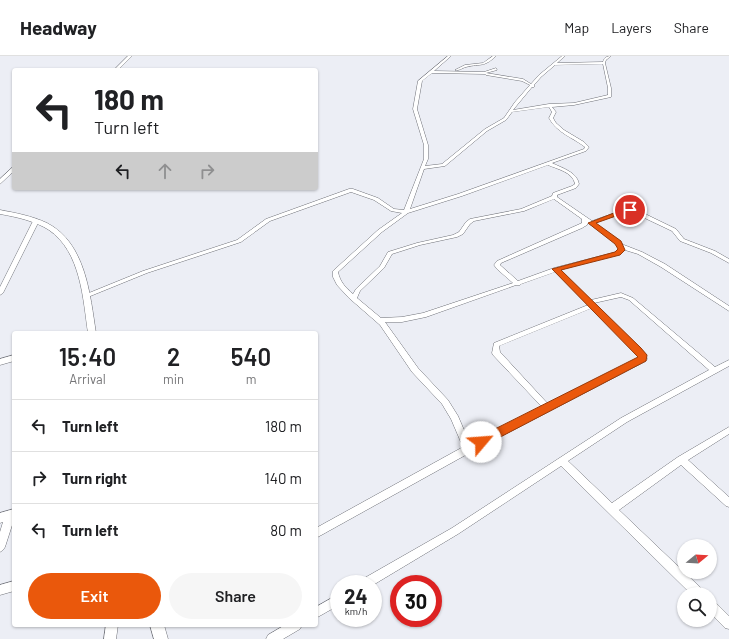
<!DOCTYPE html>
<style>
:root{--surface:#fff;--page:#f6f6f6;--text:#202124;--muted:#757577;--line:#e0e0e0;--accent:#ea580c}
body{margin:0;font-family:Barlow,sans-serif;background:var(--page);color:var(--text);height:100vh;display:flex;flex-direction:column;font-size:15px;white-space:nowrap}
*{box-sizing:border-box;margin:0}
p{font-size:13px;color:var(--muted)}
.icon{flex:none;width:22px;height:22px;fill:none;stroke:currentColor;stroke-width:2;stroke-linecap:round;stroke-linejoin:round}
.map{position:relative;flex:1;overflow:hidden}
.side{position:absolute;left:12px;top:275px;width:306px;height:296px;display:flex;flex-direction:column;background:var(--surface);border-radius:4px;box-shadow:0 1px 3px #0004}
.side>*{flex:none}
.banner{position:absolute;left:12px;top:12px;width:306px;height:122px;border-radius:4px;box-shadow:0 1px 3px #0004;background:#fff;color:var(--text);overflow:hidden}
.needle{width:26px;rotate:72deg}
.controls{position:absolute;left:677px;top:483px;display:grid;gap:8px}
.controls a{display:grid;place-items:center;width:40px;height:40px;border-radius:50%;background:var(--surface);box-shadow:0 1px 3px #0004;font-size:20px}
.speed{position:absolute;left:330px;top:519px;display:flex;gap:8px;font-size:20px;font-weight:700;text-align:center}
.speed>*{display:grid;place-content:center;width:52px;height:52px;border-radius:50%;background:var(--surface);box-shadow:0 1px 3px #0004;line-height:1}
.speed small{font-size:10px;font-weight:400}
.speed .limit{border:6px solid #d22;background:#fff;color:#111}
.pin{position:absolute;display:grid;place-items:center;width:34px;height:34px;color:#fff;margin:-17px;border:2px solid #fff;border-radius:50%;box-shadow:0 1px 4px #0007}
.me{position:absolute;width:44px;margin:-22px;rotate:63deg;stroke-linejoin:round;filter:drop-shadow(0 0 3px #0008)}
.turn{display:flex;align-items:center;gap:14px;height:84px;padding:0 16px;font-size:18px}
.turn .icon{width:52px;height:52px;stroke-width:2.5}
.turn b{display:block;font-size:28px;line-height:34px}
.lanes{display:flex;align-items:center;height:38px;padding:0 16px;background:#0003;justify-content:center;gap:20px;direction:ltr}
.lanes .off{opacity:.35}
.eta{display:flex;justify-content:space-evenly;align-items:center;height:68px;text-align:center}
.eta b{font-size:24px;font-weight:600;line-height:28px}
.action{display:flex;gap:8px;margin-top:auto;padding:8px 16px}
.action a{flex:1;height:46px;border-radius:24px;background:var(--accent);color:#fff;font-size:16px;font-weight:600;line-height:46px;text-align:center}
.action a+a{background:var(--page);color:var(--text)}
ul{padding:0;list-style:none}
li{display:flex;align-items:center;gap:12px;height:52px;padding:0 16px;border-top:1px solid var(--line)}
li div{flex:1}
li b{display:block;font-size:15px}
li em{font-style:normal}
header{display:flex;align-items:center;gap:24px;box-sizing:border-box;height:56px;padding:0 20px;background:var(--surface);border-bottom:1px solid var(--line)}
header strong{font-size:19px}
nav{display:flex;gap:22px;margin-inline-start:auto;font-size:14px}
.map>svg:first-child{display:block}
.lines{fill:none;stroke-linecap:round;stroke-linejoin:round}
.street-casing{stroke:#6e7077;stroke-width:1}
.secondary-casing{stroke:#6e7077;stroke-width:1}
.street{fill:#fff;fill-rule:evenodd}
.secondary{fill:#fff;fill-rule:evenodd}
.route{fill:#ea580c;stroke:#983908}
</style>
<header>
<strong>Headway</strong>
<nav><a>Map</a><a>Layers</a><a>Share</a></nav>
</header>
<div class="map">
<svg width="729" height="583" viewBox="0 0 729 583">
<rect width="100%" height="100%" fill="#eceef5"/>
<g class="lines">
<g class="street-casing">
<g id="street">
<path d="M448 0H451L434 15 484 16 496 12 497 14 486 17 523 23 531 28 539 19 562 0H565L557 7 603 6C604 2 607 0 611 0L606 4 605 7 611 32V41L574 49 552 51 556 56 553 62 556 67 564 74 584 86 589 91 586 95 552 107C562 112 577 116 579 128L576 132 557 139V141L592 165 623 154 635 153 676 173 684 183 715 195 729 203V207L711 197 680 185 672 175 632 156H626L595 167 620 185 624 189 642 196 665 208 729 250V255L661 211 638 198 625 194 620 198 599 203 560 214 591 244 621 237 633 242 715 311 729 304V310L627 366 568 405 612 447 678 401 729 371V378L688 404 729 441V451L726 450 681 409 619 454 703 534 704 538H691L561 410 458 478 373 529V528H360L361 524 452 472 621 362 709 314 629 244 621 241 594 247 640 292 646 299 647 303 646 305 471 396 316 482V472L463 391 451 363 442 348 412 316 380 269 349 242 337 229 333 221V215L378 174 402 157 391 155 374 144 351 136 270 165 241 186 147 217 88 241 86 242 83 240 84 239 143 215 237 184 266 163 349 133H353L378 142 394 153 404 154 424 103V89L413 53 418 25ZM603 8 608 32V39L574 47 549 48 513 54 532 31H534V29L541 21 555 9ZM432 17 485 18 486 19 522 25 530 29 515 46 504 62 485 73 442 108 425 110 428 103V89L417 53 422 25ZM549 51 552 56 549 62C557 77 572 81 585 91L584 93 458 138 410 153 424 113 445 110 487 75 506 64 512 56ZM548 109C557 113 573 116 575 128L572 130 553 137 552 140 521 153 470 163 466 166 459 176 453 179 417 187 388 196 380 210 356 233 353 238C346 232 340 226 338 216L382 176 408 157 462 140ZM554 143 582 163V167L497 205 494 209 497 213 513 227 423 257 402 261 381 262 357 242 360 235 384 212 392 198 420 189 457 181 463 178 470 168 474 165 524 155ZM588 167 616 187 619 190V194L616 196 554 212 518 225 500 209 501 207 582 172 587 169ZM555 216 588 249 494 287 492 297 493 299 542 351 470 388 458 360 448 344 418 312 385 266H402L426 261 516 229H520L521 228ZM592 252 636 296 639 302 548 348 500 296 499 290Z"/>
<path d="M493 0H496C483 12 482 7 466 11 462 12 459 15 455 14L465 9 483 7Z"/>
<path d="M36 163 39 165 3 237 0 239V231L33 165Z"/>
<path d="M14 299V305L0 309V303Z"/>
<path d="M14 453V463L5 491 3 494 0 496V476L3 466 0 467V457Z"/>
<path d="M14 525V535L0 539V529Z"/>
<path d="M339 538V549L316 562V551Z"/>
<path d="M710 544 714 545 729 560V573L725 572 710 557Z"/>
<path d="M106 569H118L116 583H104Z"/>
<path d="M285 569H302L300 573 283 583H266L268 579Z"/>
</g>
</g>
<g class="secondary-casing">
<g id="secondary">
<path d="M128 0H132L118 14H114Z"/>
<path d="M14 110V115L0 128V123Z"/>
<path d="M0 154C16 157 32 160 47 167 86 187 90 239 96 277H88C83 243 81 196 49 174 35 165 17 161 0 158Z"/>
<path d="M150 569H164L168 583H154Z"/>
</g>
</g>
<use href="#street" class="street"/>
<use href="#secondary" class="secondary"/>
</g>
<path class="route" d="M627 152 633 154 596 167 621 185 625 194 620 199 561 214 641 292 647 299 646 305 485 389H477L476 386 477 382 638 301 552 213 615 196 618 193 615 188 588 167Z"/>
</svg>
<div class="controls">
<a><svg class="needle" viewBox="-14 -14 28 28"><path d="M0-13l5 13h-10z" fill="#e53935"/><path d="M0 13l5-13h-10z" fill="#757577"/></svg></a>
<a><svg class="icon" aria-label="search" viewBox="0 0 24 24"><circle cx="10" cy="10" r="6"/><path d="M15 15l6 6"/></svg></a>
</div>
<div class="speed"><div>24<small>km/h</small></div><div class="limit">30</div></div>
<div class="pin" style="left:630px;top:154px;background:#d93025"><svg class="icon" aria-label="arrive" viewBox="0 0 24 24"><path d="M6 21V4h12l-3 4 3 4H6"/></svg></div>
<svg class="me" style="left:481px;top:386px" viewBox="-20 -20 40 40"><circle r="19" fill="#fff"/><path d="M0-13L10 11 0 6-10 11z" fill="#ea580c"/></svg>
<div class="banner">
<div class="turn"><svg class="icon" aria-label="left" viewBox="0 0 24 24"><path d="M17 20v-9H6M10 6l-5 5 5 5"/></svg><div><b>180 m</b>Turn left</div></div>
<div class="lanes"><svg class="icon" aria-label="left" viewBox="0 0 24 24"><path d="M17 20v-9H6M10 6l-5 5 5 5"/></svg><svg class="icon off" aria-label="ahead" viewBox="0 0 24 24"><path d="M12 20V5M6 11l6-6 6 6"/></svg><svg class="icon off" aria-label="right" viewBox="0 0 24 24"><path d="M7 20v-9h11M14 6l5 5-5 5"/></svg></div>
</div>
<section class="side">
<div class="eta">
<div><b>15:40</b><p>Arrival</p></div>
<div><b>2</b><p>min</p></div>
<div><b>540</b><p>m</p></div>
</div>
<ul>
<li><svg class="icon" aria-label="left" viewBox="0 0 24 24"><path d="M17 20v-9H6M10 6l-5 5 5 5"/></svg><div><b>Turn left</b></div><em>180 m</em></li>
<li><svg class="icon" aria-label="right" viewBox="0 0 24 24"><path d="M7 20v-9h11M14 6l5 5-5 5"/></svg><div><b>Turn right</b></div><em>140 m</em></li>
<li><svg class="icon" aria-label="left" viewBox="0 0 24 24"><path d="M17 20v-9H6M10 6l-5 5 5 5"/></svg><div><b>Turn left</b></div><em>80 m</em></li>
</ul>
<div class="action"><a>Exit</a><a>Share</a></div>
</section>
</div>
